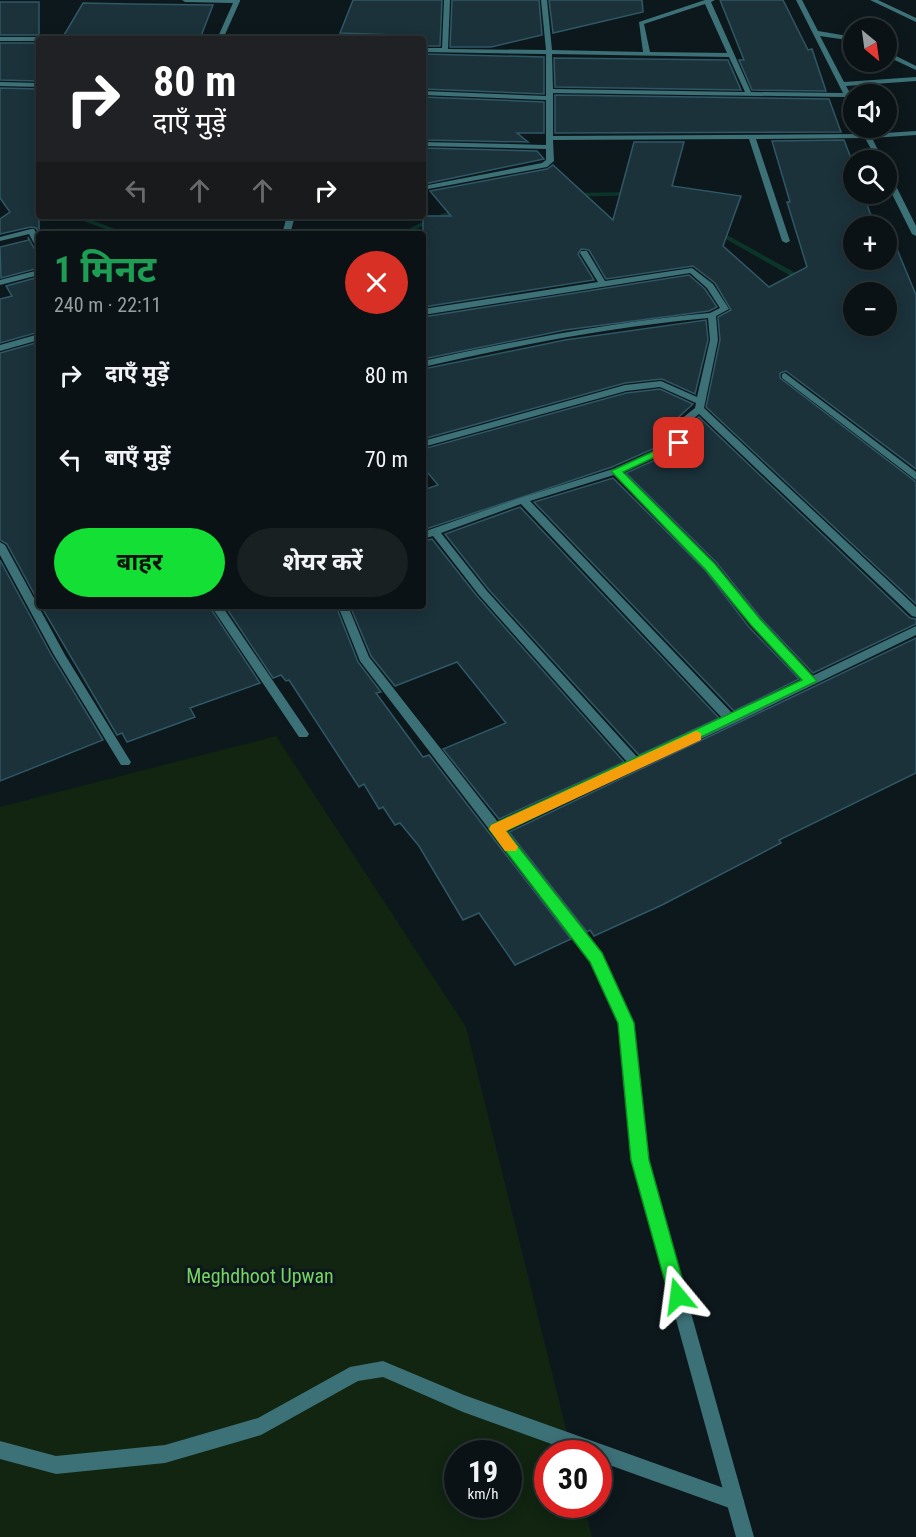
<!DOCTYPE html>
<html lang="hi">
<meta charset="utf-8">
<style>
:root{--surface:#0a1215;--page:#182022;--text:#f1f3f6;--muted:#999ea0;--line:#2a3234;--accent:#14df34}
body{margin:0;font-family:"Roboto Condensed","Noto Sans Devanagari",sans-serif;background:var(--page);color:var(--text);height:100vh;display:flex;flex-direction:column;font-size:22px;white-space:nowrap}
*{box-sizing:border-box;margin:0}
p{font-size:20px;color:var(--muted)}
.icon{flex:none;width:33px;height:33px;fill:none;stroke:currentColor;stroke-width:2;stroke-linecap:round;stroke-linejoin:round}
.map{position:relative;flex:1;overflow:hidden}
.drawer{position:absolute;left:36px;top:231px;width:390px;height:378px;display:flex;flex-direction:column;background:var(--surface);border-radius:6px;box-shadow:0 3px 15px #0003,0 0 0 2px var(--line)}
.drawer>*{flex:none}
.top-card{position:absolute;left:36px;top:36px;width:390px;height:183px;border-radius:6px;box-shadow:0 3px 15px #0003,0 0 0 2px var(--line);background:#202124;color:#fff;overflow:hidden}
.needle{width:39px;rotate:151deg}
.controls{position:absolute;left:843px;top:18px;display:grid;gap:12px}
.controls a{display:grid;place-items:center;width:54px;height:54px;border-radius:50%;background:var(--surface);box-shadow:0 3px 15px #0003,0 0 0 2px var(--line);font-size:30px}
.speed{position:absolute;left:444px;top:1440px;display:flex;gap:12px;font-size:30px;font-weight:700;text-align:center}
.speed>*{display:grid;place-content:center;width:78px;height:78px;border-radius:50%;background:var(--surface);box-shadow:0 3px 15px #0003,0 0 0 2px var(--line);line-height:1}
.speed small{font-size:15px;font-weight:400}
.speed .limit{border:9px solid #d22;background:#fff;color:#111}
.pin{position:absolute;display:grid;place-items:center;width:51px;height:51px;color:#fff;margin:-26px;border-radius:12px;box-shadow:0 3px 9px #0006}
.me{position:absolute;width:66px;margin:-33px;rotate:344deg;stroke-linejoin:round;filter:drop-shadow(0 0 4px #0008)}
.turn{display:flex;align-items:center;gap:21px;height:126px;padding:0 18px;font-size:27px}
.turn .icon{width:78px;height:78px;stroke-width:2.5}
.turn b{display:block;font-size:42px;line-height:51px}
.lanes{display:flex;align-items:center;height:57px;padding:0 18px;background:#0003;justify-content:center;gap:30px;direction:ltr}
.lanes .off{opacity:.35}
.round{display:grid;place-items:center;flex:none;width:63px;height:63px;border-radius:32px;background:var(--page)}
.overview{display:flex;align-items:center;justify-content:space-between;height:102px;padding:0 18px}
h1{font-size:36px;font-weight:700;line-height:45px;color:#1e9e55}
.cta{display:flex;gap:12px;margin-top:auto;padding:12px 18px}
.cta a{flex:1;height:69px;border-radius:36px;background:var(--accent);color:#111;font-size:24px;font-weight:700;line-height:69px;text-align:center}
.cta a+a{background:var(--page);color:var(--text)}
ul{padding:0;list-style:none}
li{display:flex;align-items:center;gap:18px;height:84px;padding:0 18px}
li div{flex:1}
li b{display:block;font-size:22px}
li em{font-style:normal}
.map>svg:first-child{display:block}
.green{fill:#112511;fill-rule:evenodd}
.lines{fill:none;stroke-linecap:round;stroke-linejoin:round}
.stream{fill:#0c3529;fill-rule:evenodd}
.building{fill:#1b323b;stroke:#2f5765;stroke-width:1.5;fill-rule:evenodd}
.lane{fill:#3c7177;fill-rule:evenodd}
.street{fill:#3c7177;fill-rule:evenodd}
.route{fill:#14df34;stroke:#0d9122;stroke-width:1.5}
.slow{fill:#f59e0b}
.labels{text-anchor:middle;stroke-width:6;stroke-linejoin:round;paint-order:stroke}
.near-park-label{font-size:20px;fill:#76d360;stroke:#0d181c}
</style>
<div class="map">
<svg width="916" height="1537" viewBox="0 0 916 1537">
<rect width="100%" height="100%" fill="#0d181c"/>
<path class="green" d="M276 736 466 1027 572 1453 548 1454V1504L584 1505 592 1537H0V807ZM458 1454H508V1504H458Z"/>
<g class="lines">
<g class="stream">
<path d="M633 192 636 194 635 195 573 197 570 195 573 193Z"/>
<path d="M463 207 466 209 465 210 434 220 407 234H399L430 218Z"/>
<path d="M70 216H80L129 234H119Z"/>
<path d="M712 229H716L810 281 803 283 712 231Z"/>
</g>
</g>
<g class="building">
<path d="M353 0H442L440 46H423V36L340 33Z"/>
<path d="M452 0H539L542 35 491 47H450Z"/>
<path d="M549 0H642L643 12 553 33Z"/>
<path d="M720 0H783L808 50 812 49 826 91 752 90 739 60H744Z"/>
<rect x="0" y="2" width="39" height="33"/>
<path d="M83 3 131 4 213 5 201 36 64 35Z"/>
<path d="M0 43H39V81L0 80Z"/>
<path d="M423 54 544 57V94L423 89Z"/>
<path d="M554 58 728 60 741 90 555 87Z"/>
<path d="M0 88 39 89V233L36 228 31 227 0 234V219L10 212 0 198Z"/>
<path d="M555 95 829 99 841 132 555 133Z"/>
<path d="M423 97 544 102V133H517L528 142 423 140Z"/>
<path d="M844 140 854 166V194H863L875 226H854V260H886L887 225 916 295V469L786 371 780 373V378L916 482V604L706 407 720 340 718 317 731 310 715 283 693 266 606 279 589 250 581 249 578 254 594 280 423 307V216H451L430 191 547 169 553 165 613 220 634 142H684L672 186 741 196 723 246 769 287 807 267 787 202H790L772 141ZM854 292H886V326H854Z"/>
<path d="M423 148 537 151 544 159 424 184Z"/>
<path d="M28 237 34 248 39 249V268L1 278 0 247 29 240Z"/>
<path d="M689 275 705 289 717 307 709 311 565 330 423 359V317Z"/>
<path d="M39 277V332L0 343V299L12 296 6 286Z"/>
<path d="M706 320 708 340 695 394 662 379 625 383 423 439V369L565 340Z"/>
<path d="M39 342V603L7 544 0 540V353Z"/>
<path d="M660 389 693 404 670 425 671 441 612 467 423 530V490L438 485 423 467V449L626 393Z"/>
<path d="M699 417 910 618 916 619V624L813 673 761 618 717 563 626 473 684 447 686 443 683 429Z"/>
<path d="M613 478 705 570 749 627 799 679 734 711 534 502Z"/>
<path d="M520 507 719 718 639 755 489 590 445 534Z"/>
<path d="M432 539 477 596 624 762 499 819 443 749 506 723 457 662 395 686 371 656 350 606H423V541Z"/>
<path d="M0 560 52 656 103 740 0 781Z"/>
<path d="M41 606H209L260 683 190 708 195 717 127 742 122 733 117 735Z"/>
<path d="M225 606H336L358 662 381 692 376 693 423 757 429 755 571 939 515 965 479 913 463 920 419 846 400 823 395 825 383 807 379 809 364 784 359 787 289 680 286 681 281 675 273 678Z"/>
<path d="M916 638V773L779 840 781 843 662 905 594 936 590 930 587 932 509 832Z"/>
</g>
<g class="lines">
<path class="lane" d="M383 1361 464 1395 735 1492 741 1495 744 1501 741 1507 735 1510 598 1461V1454H579L463 1412 383 1377 358 1381 261 1435 165 1463 56 1474 0 1459V1441L56 1456 165 1445 258 1418 350 1367Z"/>
<g class="street">
<path d="M182 0H240V1L223 39H217L233 3 185 2Z"/>
<path d="M444 0H450L448 49 546 50 541 0H547L552 50 643 52 639 22 705 0H715L711 2 751 92 843 93 796 0H802L818 31 854 37V41L820 36 844 82 916 77V81L846 86 854 100V110L845 97 553 93V136L863 134 860 128H866L870 134 916 131V135L872 138 883 160H877L865 138 756 139 790 241 786 243 782 241 749 139 553 140 554 161 547 167 423 190V186L542 163 546 160V149L423 146V142L546 145V100L423 95V91L546 96V54L423 52V48H442ZM705 4 727 53 650 52 644 24ZM552 54 729 57 745 92 553 89Z"/>
<path d="M870 0H878L916 18V22Z"/>
<path d="M0 37H39L42 39H39V41H0Z"/>
<path d="M886 51 916 66V70L886 56Z"/>
<path d="M0 82 39 83V87L0 86Z"/>
<path d="M886 172 890 174 916 226V236L912 234 886 182Z"/>
<path d="M287 216H295L290 234H282Z"/>
<path d="M31 229H34L39 238V247H36L29 234 0 241V237Z"/>
<path d="M581 251H587L605 281 692 268 713 284 729 309 716 316 718 340 704 408 916 607V617L912 616 699 414 681 428 684 443 682 445 622 472 715 565 759 619 812 676 916 626V635L735 723 505 831 601 954 633 1023 648 1160 754 1537H736L632 1160 619 1023 591 962 360 661 338 606H348L369 657 498 822 628 763 479 595 433 536 423 539V532L520 498 613 469 674 442 671 427 695 408 696 403 660 387 626 391 423 447V441L625 385 661 381 697 397 710 340 708 318C612 327 517 345 423 367V361C518 340 613 322 710 313L720 308 707 288 690 273 423 315V309L598 282 580 253ZM614 475 707 569 751 625 803 680 733 714 530 501ZM521 504 723 719 638 758 487 591 441 533Z"/>
<path d="M39 270V275L0 285V280Z"/>
<path d="M39 334V340L0 351V345Z"/>
<path d="M785 373 916 472V480L782 378V374Z"/>
<path d="M0 542 5 545 65 655 129 759 131 762 129 765H121L54 655 0 555Z"/>
<path d="M211 606H222L307 731 309 734 307 737H299Z"/>
</g>
</g>
<path class="route" d="M676 441 685 443 623 472 715 564 760 619 817 681 506 831 602 953 634 1023 649 1160 687 1296 685 1303 678 1306 671 1303 669 1296 631 1160 618 1023 590 962 489 829 491 825 802 680 751 625 706 570 611 471Z"/>
<path class="slow" d="M696 731 701 733V740L506 831 518 847 516 851H505L489 829 491 825Z"/>
<g class="labels">
<g class="near-park-label">
<text x="260" y="1283">Meghdhoot Upwan</text>
</g>
</g>
</svg>
<div class="controls">
<a><svg class="needle" viewBox="-14 -14 28 28"><path d="M0-13l5 13h-10z" fill="#e53935"/><path d="M0 13l5-13h-10z" fill="#999ea0"/></svg></a>
<a><svg class="icon" aria-label="sound" viewBox="0 0 24 24"><path d="M4 9h4l5-4v14l-5-4H4zM17 9q2 3 0 6"/></svg></a>
<a><svg class="icon" aria-label="search" viewBox="0 0 24 24"><circle cx="10" cy="10" r="6"/><path d="M15 15l6 6"/></svg></a>
<a>+</a>
<a>−</a>
</div>
<div class="speed"><div>19<small>km/h</small></div><div class="limit">30</div></div>
<div class="pin" style="left:679px;top:443px;background:#d93025"><svg class="icon" aria-label="arrive" viewBox="0 0 24 24"><path d="M6 21V4h12l-3 4 3 4H6"/></svg></div>
<svg class="me" style="left:678px;top:1296px" viewBox="-20 -20 40 40"><path d="M0-17L14 15 0 8-14 15z" fill="#14df34" stroke="#fff" stroke-width="4"/></svg>
<div class="top-card">
<div class="turn"><svg class="icon" aria-label="right" viewBox="0 0 24 24"><path d="M7 20v-9h11M14 6l5 5-5 5"/></svg><div><b>80 m</b>दाएँ मुड़ें</div></div>
<div class="lanes"><svg class="icon off" aria-label="left" viewBox="0 0 24 24"><path d="M17 20v-9H6M10 6l-5 5 5 5"/></svg><svg class="icon off" aria-label="ahead" viewBox="0 0 24 24"><path d="M12 20V5M6 11l6-6 6 6"/></svg><svg class="icon off" aria-label="ahead" viewBox="0 0 24 24"><path d="M12 20V5M6 11l6-6 6 6"/></svg><svg class="icon" aria-label="right" viewBox="0 0 24 24"><path d="M7 20v-9h11M14 6l5 5-5 5"/></svg></div>
</div>
<section class="drawer">
<div class="overview"><div><h1>1 मिनट</h1><p>240 m · 22:11</p></div><a class="round" style="background:#d93025;color:#fff"><svg class="icon" aria-label="close" viewBox="0 0 24 24"><path d="M6 6l12 12M18 6L6 18"/></svg></a></div>
<ul>
<li><svg class="icon" aria-label="right" viewBox="0 0 24 24"><path d="M7 20v-9h11M14 6l5 5-5 5"/></svg><div><b>दाएँ मुड़ें</b></div><em>80 m</em></li>
<li><svg class="icon" aria-label="left" viewBox="0 0 24 24"><path d="M17 20v-9H6M10 6l-5 5 5 5"/></svg><div><b>बाएँ मुड़ें</b></div><em>70 m</em></li>
</ul>
<div class="cta"><a>बाहर</a><a>शेयर करें</a></div>
</section>
</div>
